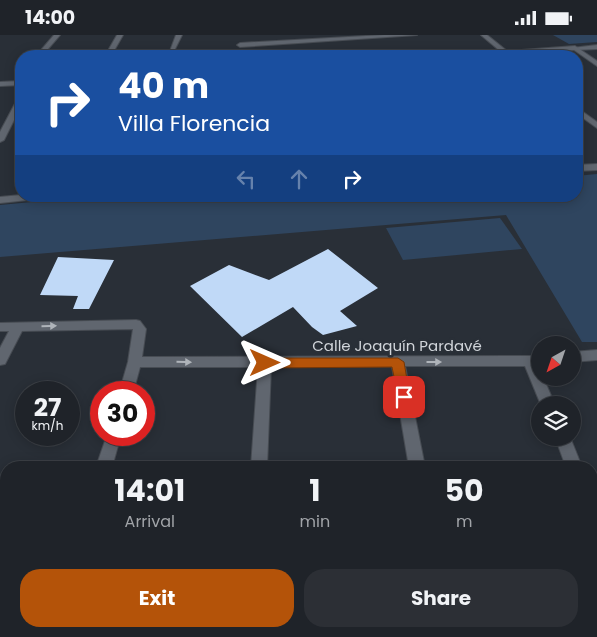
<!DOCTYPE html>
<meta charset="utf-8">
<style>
:root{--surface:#1f2329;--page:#2c2f35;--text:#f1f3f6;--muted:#a1a4a8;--line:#3c4046;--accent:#b45309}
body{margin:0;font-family:Poppins,sans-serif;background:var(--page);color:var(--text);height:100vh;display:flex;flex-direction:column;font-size:19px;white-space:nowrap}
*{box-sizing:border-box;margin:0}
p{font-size:16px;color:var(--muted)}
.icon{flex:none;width:28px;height:28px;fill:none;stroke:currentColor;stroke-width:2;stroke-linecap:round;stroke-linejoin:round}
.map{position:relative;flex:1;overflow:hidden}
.sheet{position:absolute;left:0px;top:426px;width:598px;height:176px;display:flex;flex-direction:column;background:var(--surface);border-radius:20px 20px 0 0;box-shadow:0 2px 12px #0003,0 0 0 1px var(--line)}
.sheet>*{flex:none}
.top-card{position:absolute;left:15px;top:15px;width:568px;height:152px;border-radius:20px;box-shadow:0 2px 12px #0003,0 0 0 1px var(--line);background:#1a4fa0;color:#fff;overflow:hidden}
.needle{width:32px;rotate:220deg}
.buttons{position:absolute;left:531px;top:301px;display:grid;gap:10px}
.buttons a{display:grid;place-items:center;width:50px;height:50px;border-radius:50%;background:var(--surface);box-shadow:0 2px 12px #0003,0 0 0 1px var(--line);font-size:25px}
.speed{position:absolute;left:15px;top:346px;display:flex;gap:10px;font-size:25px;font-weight:700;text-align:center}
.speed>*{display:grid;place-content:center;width:65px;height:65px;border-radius:50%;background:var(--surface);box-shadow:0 2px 12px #0003,0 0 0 1px var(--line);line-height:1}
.speed small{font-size:12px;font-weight:400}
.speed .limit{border:8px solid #d22;background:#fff;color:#111}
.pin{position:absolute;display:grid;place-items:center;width:42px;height:42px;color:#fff;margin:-21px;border-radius:10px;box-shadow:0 2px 8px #0006}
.me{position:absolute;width:55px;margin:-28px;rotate:90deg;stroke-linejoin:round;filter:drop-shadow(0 0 4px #0008)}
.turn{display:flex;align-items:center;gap:18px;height:105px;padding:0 20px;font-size:22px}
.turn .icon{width:65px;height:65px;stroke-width:2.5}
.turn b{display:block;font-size:35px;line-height:42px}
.lanes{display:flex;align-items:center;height:48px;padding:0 20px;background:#0003;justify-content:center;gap:25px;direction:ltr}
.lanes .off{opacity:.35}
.eta{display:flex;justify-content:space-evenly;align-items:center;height:85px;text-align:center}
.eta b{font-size:30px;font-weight:700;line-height:35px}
.primary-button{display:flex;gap:10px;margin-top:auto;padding:10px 20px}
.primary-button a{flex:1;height:58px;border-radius:20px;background:var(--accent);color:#fff;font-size:20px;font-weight:700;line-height:58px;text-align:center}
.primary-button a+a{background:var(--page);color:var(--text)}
.status{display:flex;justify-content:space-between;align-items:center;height:35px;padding:0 25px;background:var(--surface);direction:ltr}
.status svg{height:14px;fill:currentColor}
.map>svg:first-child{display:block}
.green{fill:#2f455f}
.building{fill:#c0d9f7}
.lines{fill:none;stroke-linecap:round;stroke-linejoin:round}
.pedestrian-casing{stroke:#474c53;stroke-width:2}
.minor-casing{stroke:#474c53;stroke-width:2}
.pedestrian{fill:#60666f;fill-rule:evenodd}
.minor{fill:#60666f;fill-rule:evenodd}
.oneway{fill:#afb4ba}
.route{fill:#b45309;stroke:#753606}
.labels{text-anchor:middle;stroke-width:5;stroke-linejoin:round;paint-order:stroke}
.street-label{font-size:15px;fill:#d1d5da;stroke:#292f37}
</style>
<div class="status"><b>14:00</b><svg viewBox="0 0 49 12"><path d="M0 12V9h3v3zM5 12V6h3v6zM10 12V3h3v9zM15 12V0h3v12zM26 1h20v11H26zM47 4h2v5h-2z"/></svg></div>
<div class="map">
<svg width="597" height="602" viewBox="0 0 597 602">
<rect width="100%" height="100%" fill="#292f37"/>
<g class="green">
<path d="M553 0H597V7L569 9Z"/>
<path d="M597 139V307H582L506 180 0 222V170L97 161H576V141Z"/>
<path d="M500 183 522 214 403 225 386 193Z"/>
</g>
<g class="building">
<path d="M328 214 378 253 340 276 357 291 323 300 312 292 293 272 242 302 190 251 229 230 269 245Z"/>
<path d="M58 222 114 225 89 274H73L78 261 40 260Z"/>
</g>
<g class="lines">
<g class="pedestrian-casing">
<path id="pedestrian" d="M597 10V14L575 15 572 13Z"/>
</g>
<g class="minor-casing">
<g id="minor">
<path d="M54 0H60L42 21H36Z"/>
<path d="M117 0H123L111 21H105Z"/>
<path d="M176 0H182L174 16H170Z"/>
<path d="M384 0H417L240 12 237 10 240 8Z"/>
<path d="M481 0H487L507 16 575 11 597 26V31L574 15 511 19 512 21H455L458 19 500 16Z"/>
<path d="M21 46V50L0 51V47Z"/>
<path d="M18 63H21V71L4 105 0 107V97Z"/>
<path d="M576 72 597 87V93L576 78Z"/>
<path d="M597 129V135L576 136V130Z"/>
<path d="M21 160 41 161 37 164 0 168V162Z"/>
<path d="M136 285 140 286 146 294 142 322 540 321V342H543L555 370H541L525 331H405L425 432H409L392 331 271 332 267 432H251L258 332H140L133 358H119L128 327 133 294 22 296 5 329 0 330V313L9 296H0V288Z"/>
<path d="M597 315V325L572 327V317Z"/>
<path d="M107 400H121L112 432H96Z"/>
<path d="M555 402H570L582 432H566Z"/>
<path d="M591 467 597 470V497L591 495Z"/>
<path d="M47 596H67L65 602H45Z"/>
<rect x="238" y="596" width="20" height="6"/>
<path d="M436 596H456L457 602H437Z"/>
</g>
</g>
<use href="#pedestrian" class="pedestrian"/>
<use href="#minor" class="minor"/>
</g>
<defs><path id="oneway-solid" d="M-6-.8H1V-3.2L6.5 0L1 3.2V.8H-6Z" transform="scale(1.25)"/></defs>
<g class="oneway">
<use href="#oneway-solid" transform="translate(49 291) rotate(-1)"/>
<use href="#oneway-solid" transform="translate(184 327) rotate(1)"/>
<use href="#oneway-solid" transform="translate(434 327)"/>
</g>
<path class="route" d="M265 323H398L404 327 410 362 404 368 399 366 392 332 265 333 259 328Z"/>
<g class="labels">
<g class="street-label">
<text x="397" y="316">Calle Joaquín Pardavé</text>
</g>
</g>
</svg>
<div class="buttons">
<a><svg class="needle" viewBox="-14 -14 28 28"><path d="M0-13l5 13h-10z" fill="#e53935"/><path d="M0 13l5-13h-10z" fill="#a1a4a8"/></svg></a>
<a><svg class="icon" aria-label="layers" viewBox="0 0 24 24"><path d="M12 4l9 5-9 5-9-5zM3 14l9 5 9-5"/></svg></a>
</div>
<div class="speed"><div>27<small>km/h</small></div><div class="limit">30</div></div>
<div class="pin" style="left:404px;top:362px;background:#d93025"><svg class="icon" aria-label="arrive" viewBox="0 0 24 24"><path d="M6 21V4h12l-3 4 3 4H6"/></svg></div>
<svg class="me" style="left:265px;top:328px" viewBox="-20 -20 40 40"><path d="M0-17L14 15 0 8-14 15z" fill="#b45309" stroke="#fff" stroke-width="4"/></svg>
<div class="top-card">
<div class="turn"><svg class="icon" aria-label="right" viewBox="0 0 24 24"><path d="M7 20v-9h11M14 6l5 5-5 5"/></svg><div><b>40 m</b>Villa Florencia</div></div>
<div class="lanes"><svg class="icon off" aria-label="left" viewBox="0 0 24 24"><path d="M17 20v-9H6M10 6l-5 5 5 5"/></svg><svg class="icon off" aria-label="ahead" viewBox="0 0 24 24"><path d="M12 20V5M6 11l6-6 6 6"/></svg><svg class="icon" aria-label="right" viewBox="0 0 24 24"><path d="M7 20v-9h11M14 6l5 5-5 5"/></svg></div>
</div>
<section class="sheet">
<div class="eta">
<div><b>14:01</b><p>Arrival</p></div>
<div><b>1</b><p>min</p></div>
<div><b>50</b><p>m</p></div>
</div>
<div class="primary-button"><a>Exit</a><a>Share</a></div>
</section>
</div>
